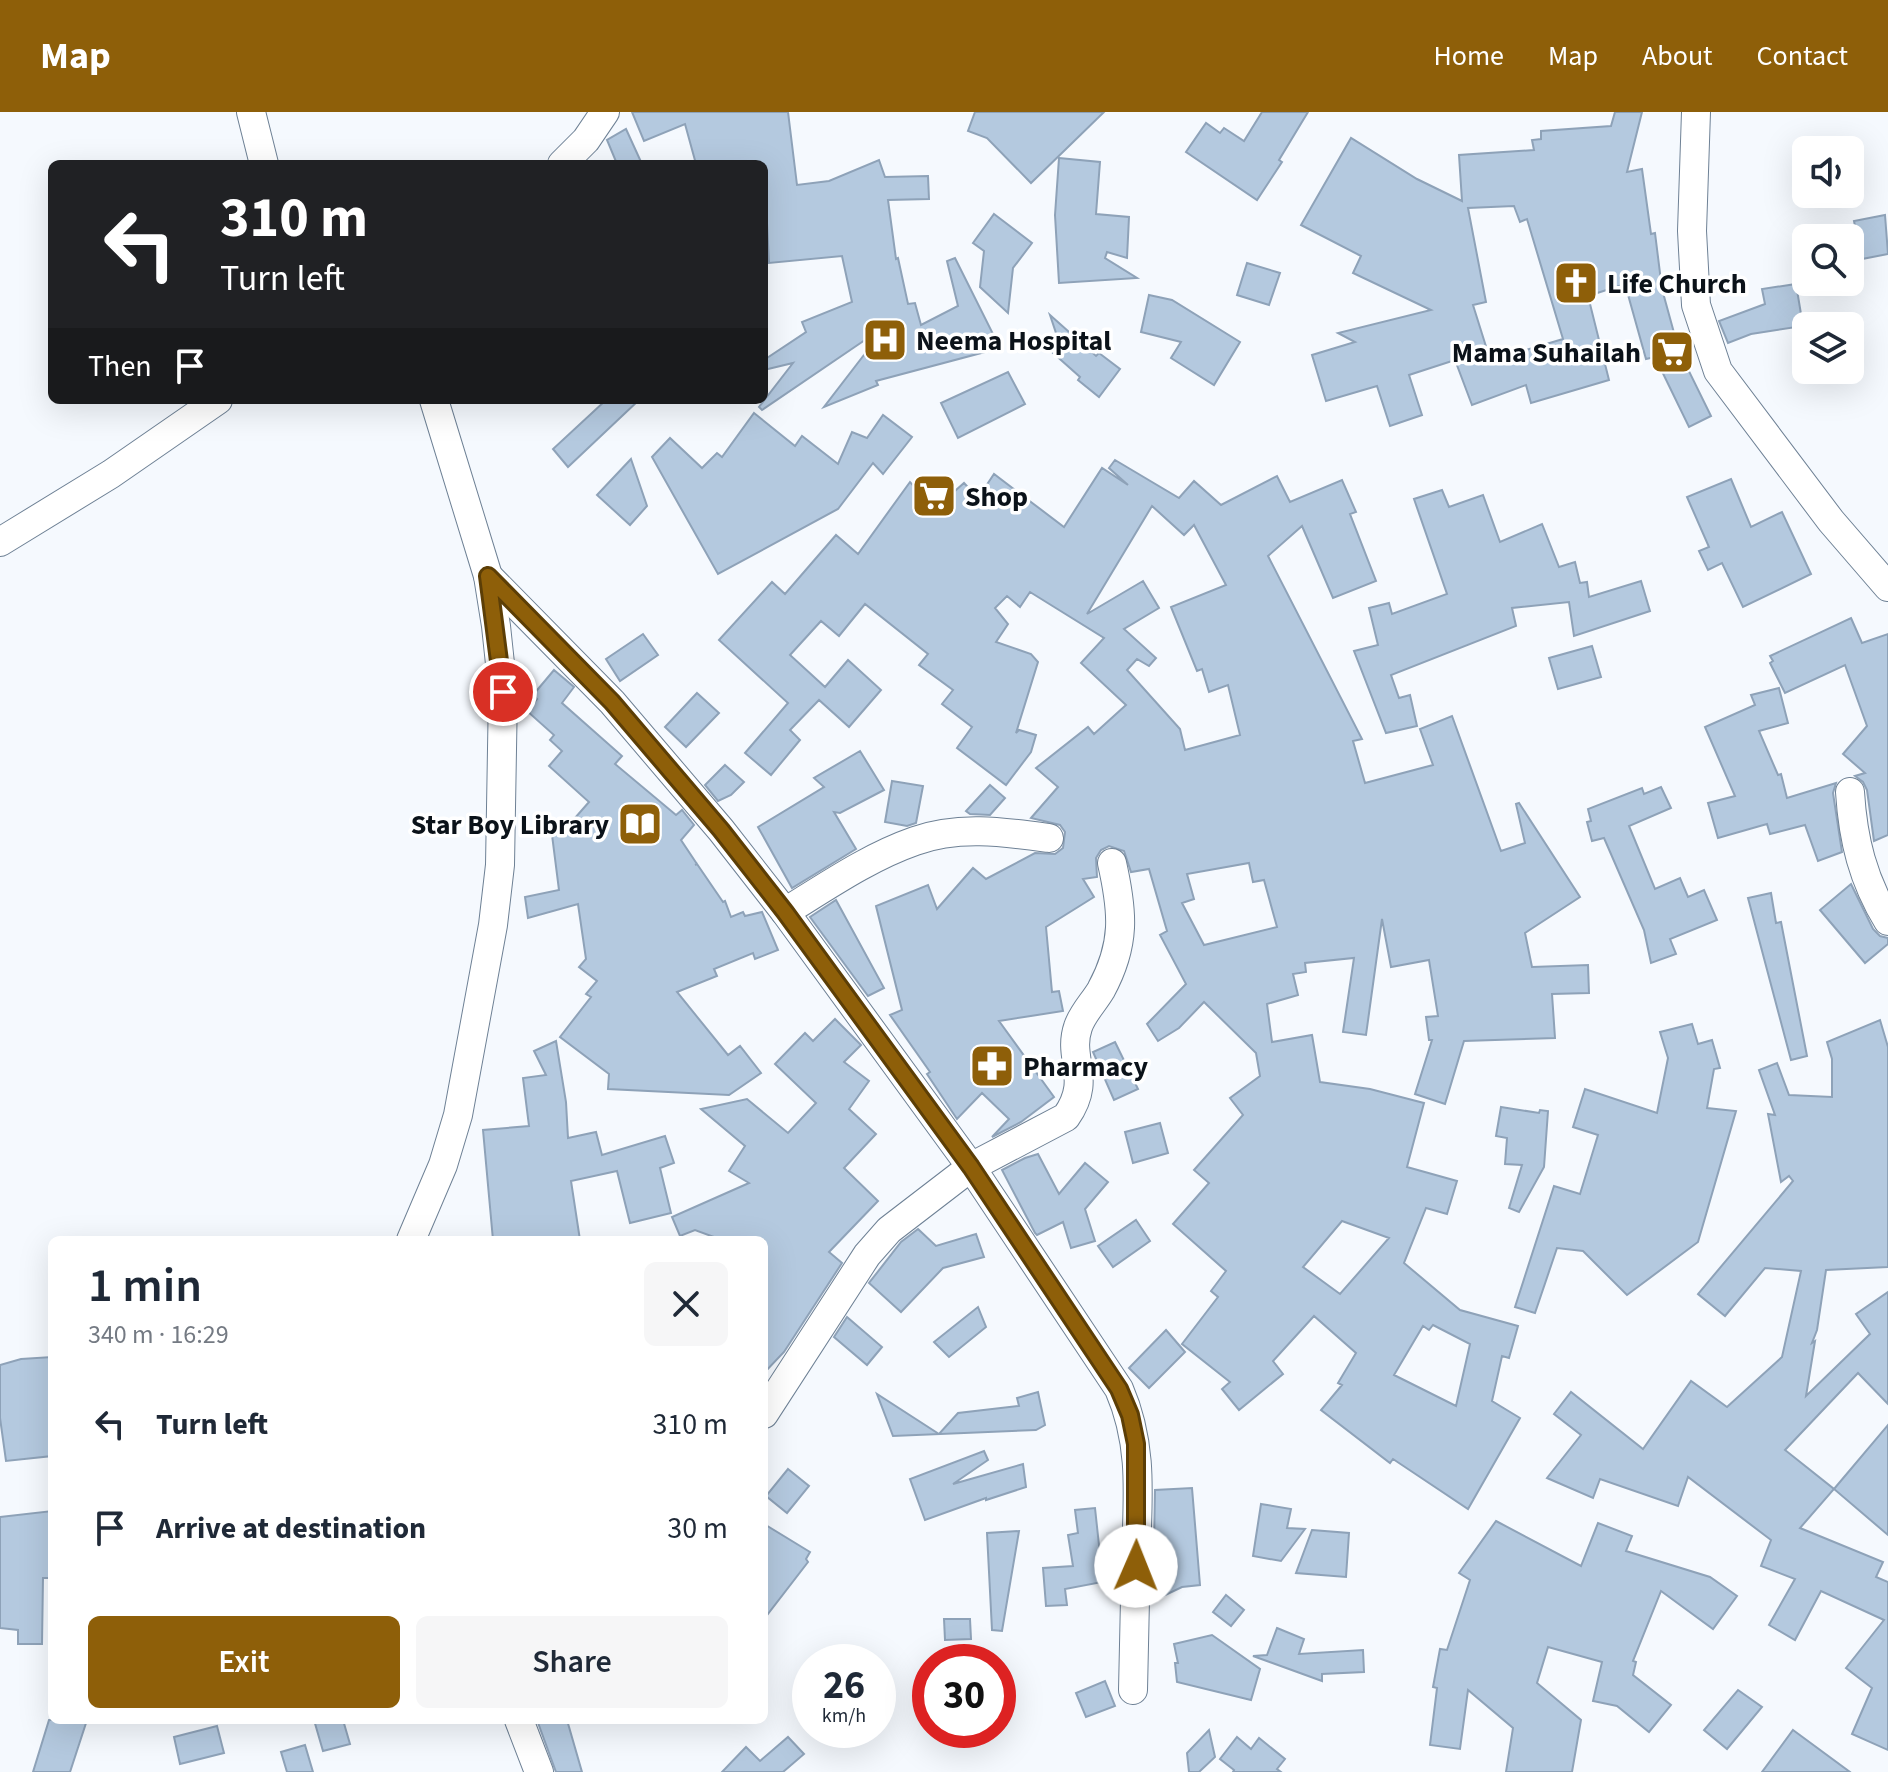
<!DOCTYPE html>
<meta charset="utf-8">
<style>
:root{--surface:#fff;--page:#f6f6f7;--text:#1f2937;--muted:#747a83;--accent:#8e5f09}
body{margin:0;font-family:"Source Sans 3",sans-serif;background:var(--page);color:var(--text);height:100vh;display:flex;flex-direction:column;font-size:30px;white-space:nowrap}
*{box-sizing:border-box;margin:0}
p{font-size:26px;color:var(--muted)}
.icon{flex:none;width:44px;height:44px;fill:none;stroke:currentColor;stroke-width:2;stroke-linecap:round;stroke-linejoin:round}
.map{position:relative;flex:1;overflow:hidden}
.side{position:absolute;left:48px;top:1124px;width:720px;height:488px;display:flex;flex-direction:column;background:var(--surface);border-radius:12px;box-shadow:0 8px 32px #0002}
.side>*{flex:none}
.top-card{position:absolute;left:48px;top:48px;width:720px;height:244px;border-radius:12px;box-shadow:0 8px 32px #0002;background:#202124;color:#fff;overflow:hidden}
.fabs{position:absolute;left:1792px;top:24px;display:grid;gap:16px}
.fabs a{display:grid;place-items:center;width:72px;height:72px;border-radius:12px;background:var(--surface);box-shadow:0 8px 32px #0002;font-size:40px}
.speed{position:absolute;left:792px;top:1532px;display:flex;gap:16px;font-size:40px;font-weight:700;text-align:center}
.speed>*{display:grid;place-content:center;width:104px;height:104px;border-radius:50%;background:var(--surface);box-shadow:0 8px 32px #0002;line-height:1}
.speed small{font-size:20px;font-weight:400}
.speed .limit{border:12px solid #d22;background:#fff;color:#111}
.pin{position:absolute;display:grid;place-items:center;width:68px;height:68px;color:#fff;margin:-34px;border:4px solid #fff;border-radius:50%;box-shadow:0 2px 8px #0007}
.me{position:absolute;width:88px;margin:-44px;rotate:1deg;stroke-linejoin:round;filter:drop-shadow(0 0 6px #0008)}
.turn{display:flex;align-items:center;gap:28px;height:168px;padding:0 40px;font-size:36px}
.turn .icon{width:104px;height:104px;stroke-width:2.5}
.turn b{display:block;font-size:56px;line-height:68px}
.then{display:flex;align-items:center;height:76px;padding:0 40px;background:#0003;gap:16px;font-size:30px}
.round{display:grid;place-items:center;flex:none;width:84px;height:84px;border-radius:12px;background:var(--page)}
.overview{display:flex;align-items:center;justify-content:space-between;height:136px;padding:0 40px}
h1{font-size:48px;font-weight:600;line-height:60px}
.primary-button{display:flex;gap:16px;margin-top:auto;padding:16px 40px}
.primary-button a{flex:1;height:92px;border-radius:12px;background:var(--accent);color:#fff;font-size:32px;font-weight:600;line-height:92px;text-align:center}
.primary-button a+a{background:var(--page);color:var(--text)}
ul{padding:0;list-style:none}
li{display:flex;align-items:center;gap:24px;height:104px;padding:0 40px}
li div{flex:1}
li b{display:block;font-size:30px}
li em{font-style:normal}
header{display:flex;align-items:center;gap:48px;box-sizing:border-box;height:112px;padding:0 40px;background:var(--accent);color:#fff}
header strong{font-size:38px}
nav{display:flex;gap:44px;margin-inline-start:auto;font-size:28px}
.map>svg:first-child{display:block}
.building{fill:#b4c9df;stroke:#8ea2b8;stroke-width:2;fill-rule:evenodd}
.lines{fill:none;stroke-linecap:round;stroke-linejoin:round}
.minor-casing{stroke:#6e8195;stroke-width:30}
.minor{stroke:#fff;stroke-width:28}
.route-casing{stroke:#5c3e06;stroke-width:20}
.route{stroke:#8e5f09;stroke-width:14}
.labels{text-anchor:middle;stroke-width:7;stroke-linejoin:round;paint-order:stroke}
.poi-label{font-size:28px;font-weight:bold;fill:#0b1219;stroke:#fff;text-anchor:start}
</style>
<header>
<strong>Map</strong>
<nav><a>Home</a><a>Map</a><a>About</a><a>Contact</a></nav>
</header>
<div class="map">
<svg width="1888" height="1660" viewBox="0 0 1888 1660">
<rect width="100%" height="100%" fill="#f5f9fe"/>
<g class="building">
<path d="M632 0H788L797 73 829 69 879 48 885 65 928 64 929 87 888 88 896 147 898 146 908 192 915 191 921 213 958 194 947 149 955 146 1000 236 876 269 878 273 824 295 887 213 762 298 759 295 793 251 764 258V248L806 220 802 210 852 190 842 144 769 151 764 52H696L685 12 644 29Z"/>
<path d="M975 0H1104L1031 71 987 26 968 19Z"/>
<path d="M1262 0H1308L1279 48 1282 50 1257 88 1186 40 1206 11 1220 21 1224 16 1244 29Z"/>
<path d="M1615 0H1642L1627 60 1642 57 1651 122 1655 121 1662 177 1679 239 1711 304 1689 315 1655 245 1646 247 1625 172 1588 184 1609 268 1531 291 1526 273 1472 293 1455 248 1409 263 1422 303 1390 314 1377 274 1326 289 1312 243 1355 230 1338 221 1431 198 1353 161 1361 144 1301 113 1351 26 1417 67 1462 89 1459 43 1534 38 1532 28 1541 27V19L1611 14ZM1514 94 1520 110 1527 107 1563 227 1505 244 1503 239 1489 244 1473 193 1486 190 1468 96Z"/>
<path d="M626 17 642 52H617L607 28Z"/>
<path d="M1059 46 1100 50 1096 102 1129 105 1127 146 1107 140 1105 146 1137 166 1059 171 1055 103Z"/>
<path d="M994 102 1032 131 1013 156 1008 201 980 175 984 139 973 131Z"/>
<path d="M1885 103 1888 142 1862 147 1854 109Z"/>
<path d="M1247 151 1280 161 1269 193 1237 183Z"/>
<path d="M1796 172 1803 214 1751 222 1728 231 1719 209 1765 192 1762 177Z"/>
<path d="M1149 183 1172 188 1240 230 1214 273 1171 246 1181 230 1141 220Z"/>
<path d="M1050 203 1096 244 1099 241 1120 257 1099 285 1078 268 1080 265 1052 240 1061 236Z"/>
<path d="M1008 260 1025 292 958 326 941 291Z"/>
<path d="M606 288H639L568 355 553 337Z"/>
<path d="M754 301 795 334 802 324 838 352 852 320 867 326 883 303 912 325 883 362 873 351 838 397 718 462 652 345 670 326 702 356 717 341 722 345Z"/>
<path d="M631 347 647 394 630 413 597 383Z"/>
<path d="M1115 348 1179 386 1194 369 1221 393 1277 364 1290 390 1342 368 1356 400 1350 402 1376 469 1333 486 1302 414 1268 444 1362 627 1353 629 1365 671 1433 653 1420 617 1452 604 1501 739 1525 731 1516 692 1519 691 1580 785 1525 821 1532 855 1588 853 1589 881 1552 882 1555 926 1464 929 1445 992 1415 982 1432 928H1429L1426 905 1438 904 1429 848 1391 855 1382 807 1366 923 1343 920 1354 846 1305 851 1306 860 1293 862 1298 883 1267 892 1272 930 1312 923 1320 970 1370 977 1424 991 1407 1055 1457 1069 1447 1102 1426 1096 1404 1151 1460 1198 1518 1214 1509 1246 1502 1244 1492 1289 1520 1306 1468 1397 1393 1347 1390 1351 1321 1298 1342 1273 1338 1271 1356 1241 1314 1204 1273 1249 1283 1262 1239 1298 1222 1277 1230 1270 1182 1232 1218 1185 1211 1179 1226 1159 1173 1112 1209 1071 1194 1058 1243 1003 1230 986 1260 964 1256 941 1204 890 1179 916 1158 929 1147 912 1186 872 1160 823 1167 819 1149 757 1131 760 1124 739 1109 734 1101 738 1096 746 1097 765 1083 767 1094 785 1046 815 1052 880 1059 879 1063 899 999 909 1054 985 1021 1010 992 1025 1009 1007 982 981 957 1007 927 962 930 960 890 903 902 898 876 794 928 773 937 797 973 756 986 767 1035 741 1055 742 1063 736 1065 720 1060 713 1031 706 1058 675 1036 656 1088 615 1094 622 1126 593 1081 551 1104 526 1030 480 1020 495 1007 484 995 496 1008 512 996 530 1031 542 1038 550 1016 621 1019 618 1036 623 1031 640 1006 673 957 636 972 615 942 592 953 578 919 553 928 542 865 492 839 524 821 509 790 543 825 575 848 548 881 578 849 615 819 588 790 618 800 628 771 663 745 641 788 591 719 528 772 470 785 482 836 423 858 442 910 370 920 381 935 369 947 386 964 371 978 386 994 362 1064 415 1102 356 1128 373 1109 356ZM1152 394 1184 423 1194 413 1226 473 1171 495 1197 559 1202 557 1209 580 1228 573 1240 623 1185 638 1180 617 1127 558 1137 547 1149 554 1156 546 1124 517 1159 496 1143 469 1087 502ZM1249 751 1253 770 1264 768 1277 815 1204 833 1182 791 1194 787 1187 762ZM1342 1109 1389 1126 1340 1182 1303 1155ZM1433 1213 1470 1232 1456 1294 1394 1263 1423 1214 1429 1218Z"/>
<path d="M1731 367 1751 415 1782 400 1811 462 1743 495 1722 451 1708 458 1699 439 1709 435 1687 385Z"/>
<path d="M1442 378 1449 395 1483 383 1500 430 1542 412 1559 455 1575 450 1580 471 1587 470 1589 485 1641 469 1650 499 1574 524 1569 490 1512 496 1516 514 1391 563 1399 586 1410 583 1417 614 1386 621 1354 539 1378 533 1369 496 1389 491 1392 502 1447 482 1414 387Z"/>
<path d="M1851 506 1862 531 1888 522V723L1874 729 1867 678 1863 670 1855 664 1865 661 1843 642 1867 614 1845 553 1785 581 1770 551 1773 549 1770 544Z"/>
<path d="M643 522 658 543 620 569 606 547Z"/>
<path d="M1592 534 1601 565 1558 577 1549 546Z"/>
<path d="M554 558 574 575 562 591 622 644 615 652 676 703 682 698 694 713 681 728 697 752 695 753 697 752 723 790 725 789 731 805 743 800 745 804 762 800 778 838 755 847 753 841 714 857 717 864 677 880 728 943 740 934 761 961 729 983 608 977 609 962 560 925 591 885 586 882 597 869 579 855 586 847 578 792 528 806 525 785 559 778 552 723 561 722 589 690 549 654 562 639 550 628 554 623 527 599 537 587 533 583Z"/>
<path d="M1779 576 1788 611 1759 619 1778 663 1781 662 1787 686 1836 671 1833 681 1842 740 1818 749 1805 713 1770 722 1767 712 1718 726 1708 691 1735 684 1705 615 1755 593 1751 583Z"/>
<path d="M697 581 719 601 686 635 665 615Z"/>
<path d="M860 639 884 678 840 701 834 700 856 737 792 776 758 715 824 675 814 666Z"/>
<path d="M725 653 744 670 731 683 718 689 705 673Z"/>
<path d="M892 669 923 674 916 711 907 714 885 710Z"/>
<path d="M990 673 1005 686 990 703 970 702 966 699Z"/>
<path d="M1661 675 1671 696 1629 714 1655 777 1680 766 1688 785 1704 778 1717 808 1670 827 1676 842 1651 851 1644 818 1604 726 1592 729 1587 710 1591 709 1588 697 1642 676 1644 682Z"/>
<path d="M1851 772 1873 817 1880 824 1888 826V832L1865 851 1820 798Z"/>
<path d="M1771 781 1776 811 1781 810 1807 944 1791 948 1748 786Z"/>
<path d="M836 788 884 876 868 884 810 805Z"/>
<path d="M835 907 861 933 844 950 869 969 849 997 876 1022 844 1056 878 1089 829 1140 842 1151 784 1240 764 1261V1128H722L695 1118 680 1124 672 1105 749 1071 729 1059 745 1034 701 997 747 987 788 1021 816 991 775 952 805 921 813 929Z"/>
<path d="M1880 908 1888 935V1155L1826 1158 1817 1218 1812 1231 1815 1229 1806 1284 1870 1222 1856 1202 1888 1180V1292L1858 1261 1785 1338 1834 1377 1800 1416 1883 1450 1876 1465 1888 1470V1638L1852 1622 1872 1576 1846 1556 1884 1508 1821 1479 1795 1528 1769 1513 1795 1467 1761 1454 1771 1428 1688 1365 1678 1394 1600 1367 1593 1386 1547 1366 1581 1323 1554 1302 1571 1280 1643 1337 1691 1269 1727 1295 1782 1245 1801 1159 1765 1156 1725 1204 1698 1182 1793 1069 1789 1064 1781 1070 1768 1002 1775 1003 1759 958 1777 951 1789 983 1832 985V947L1827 930Z"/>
<path d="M1692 912 1698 932 1712 928 1720 956 1714 957 1707 996 1736 999 1698 1130 1627 1183 1583 1139 1557 1136 1535 1201 1515 1195 1554 1074 1580 1082 1598 1023 1573 1015 1585 977 1657 1001 1668 946 1660 920Z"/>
<path d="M556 929 566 990 568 1026 596 1020 602 1043 665 1024 674 1051 660 1056 671 1101 630 1111 617 1059 571 1069 580 1128H493L483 1018 529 1014 523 966 546 963 534 939Z"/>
<path d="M1115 930 1138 977 1114 988 1093 940Z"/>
<path d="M1501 995 1539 1001 1540 998 1548 999 1544 1055 1519 1100 1509 1096 1522 1053 1505 1052 1507 1026 1496 1024Z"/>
<path d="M1160 1011 1168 1041 1133 1051 1125 1020Z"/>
<path d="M1038 1042 1059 1082 1085 1051 1108 1070 1085 1097 1095 1129 1071 1136 1063 1110 1037 1123 1035 1121 1002 1058 1025 1046Z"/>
<path d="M1136 1108 1150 1129 1113 1155 1098 1134Z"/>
<path d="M918 1117 936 1134 976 1122 984 1145 943 1156 901 1200 869 1171 901 1130Z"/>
<path d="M978 1195 986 1215 949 1245 934 1230Z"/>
<path d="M847 1205 882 1235 867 1253 834 1225Z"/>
<path d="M1166 1218 1185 1240 1149 1276 1129 1256Z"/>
<path d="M52 1245V1344L6 1349 0 1306V1253L21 1247Z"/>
<path d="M1038 1280 1045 1313 1036 1318 893 1324 877 1282 939 1322 958 1301 1019 1294 1017 1286Z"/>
<path d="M1888 1313V1423L1834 1377Z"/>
<path d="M984 1339 988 1348 953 1372 1023 1352 1026 1375 986 1388V1386L925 1408 910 1367Z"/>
<path d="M788 1357 809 1374 787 1401 766 1384Z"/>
<path d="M1192 1376 1200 1473 1182 1475 1153 1489 1155 1378Z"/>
<path d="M1261 1392 1291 1397 1287 1416 1305 1417 1281 1449 1253 1444Z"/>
<path d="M1095 1396 1101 1452 1119 1451 1118 1467 1065 1477 1067 1493 1046 1494 1043 1456 1073 1454 1068 1423 1078 1421 1075 1398Z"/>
<path d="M52 1399V1466H43L42 1532H18V1518L0 1516V1405Z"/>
<path d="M1496 1409 1581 1454 1598 1411 1632 1424 1626 1439 1710 1465 1737 1484 1713 1517 1661 1479 1633 1549 1636 1550 1633 1563 1671 1593 1649 1620 1617 1594 1593 1589 1602 1550 1548 1535 1537 1571 1581 1608 1572 1660H1506L1513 1616 1468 1578 1460 1637 1430 1633 1437 1576 1433 1575 1440 1537 1447 1538 1470 1468 1459 1461Z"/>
<path d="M764 1412 810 1440 806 1447 808 1450 764 1507Z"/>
<path d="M1312 1418 1349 1421 1346 1465 1296 1461Z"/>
<path d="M1019 1419 1002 1519 992 1518 987 1421Z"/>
<path d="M1226 1483 1244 1498 1231 1514 1213 1500Z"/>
<path d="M944 1507H970L971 1527 945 1528Z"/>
<path d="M1277 1516 1304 1527 1299 1542 1363 1538 1364 1560 1322 1562V1569L1253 1544 1267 1543Z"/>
<path d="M1212 1523 1260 1557 1251 1588 1177 1570 1175 1551H1178L1174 1532Z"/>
<path d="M1105 1569 1115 1594 1086 1605 1076 1581Z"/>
<path d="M1738 1578 1762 1595 1727 1637 1704 1618Z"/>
<path d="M49 1608H87L70 1660H33Z"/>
<path d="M314 1608H343L350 1632 323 1639Z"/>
<path d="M537 1608H567L582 1660H556Z"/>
<path d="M217 1614 224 1641 180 1652 174 1625Z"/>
<path d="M1209 1618 1215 1645 1199 1660H1189L1187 1641Z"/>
<path d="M1793 1618 1850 1660H1762Z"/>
<path d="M788 1625 804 1642 783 1660H722L746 1635 760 1649Z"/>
<path d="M1237 1625 1251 1637 1259 1626 1285 1647 1277 1657 1281 1660H1233L1234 1658 1220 1647Z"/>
<path d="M305 1633 313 1660H287L281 1640Z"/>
</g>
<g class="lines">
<g class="minor-casing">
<g id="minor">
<path d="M251 0 264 52"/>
<path d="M1696 0 1692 119 1696 193 1718 259 1831 409 1888 475"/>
<path d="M562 52 586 28 605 0"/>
<path d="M0 430 111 362 218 288"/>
<path d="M488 464 612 590 721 718 785 800 971 1055 1119 1277C1143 1332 1138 1383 1136 1442 1135 1487 1134 1533 1133 1578"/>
<path d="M1850 680C1853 728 1863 768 1888 809"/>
<path d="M785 800C827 774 869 745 915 729 958 713 1005 720 1049 726"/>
<path d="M411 1128 443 1053 458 1003 493 813 500 753 503 580 496 514 488 464 434 288"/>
<path d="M764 1302 867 1143 889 1118 971 1055 1066 1005C1093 967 1067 947 1078 915 1082 902 1094 890 1101 878 1126 832 1123 800 1112 751"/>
<path d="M519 1608 539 1660"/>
</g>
</g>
<use href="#minor" class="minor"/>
</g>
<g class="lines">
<g class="route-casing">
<path id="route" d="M503 580 488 464 612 590 721 718 785 800 971 1055 1119 1277 1130 1303 1136 1332V1454"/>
</g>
<use href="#route" class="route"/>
</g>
<defs>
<g id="church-square" transform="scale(2.3)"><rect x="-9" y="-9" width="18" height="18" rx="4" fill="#8e5f09" stroke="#fff"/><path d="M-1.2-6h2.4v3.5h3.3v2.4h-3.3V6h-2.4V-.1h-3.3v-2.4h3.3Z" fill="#fff"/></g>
<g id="hospital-square" transform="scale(2.3)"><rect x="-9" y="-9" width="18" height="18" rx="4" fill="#8e5f09" stroke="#fff"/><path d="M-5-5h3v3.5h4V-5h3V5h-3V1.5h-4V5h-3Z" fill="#fff"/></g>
<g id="supermarket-square" transform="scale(2.3)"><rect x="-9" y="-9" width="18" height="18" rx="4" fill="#8e5f09" stroke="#fff"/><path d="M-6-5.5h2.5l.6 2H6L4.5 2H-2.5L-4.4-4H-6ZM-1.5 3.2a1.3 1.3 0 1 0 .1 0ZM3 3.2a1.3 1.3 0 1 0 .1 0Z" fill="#fff"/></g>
<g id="library-square" transform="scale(2.3)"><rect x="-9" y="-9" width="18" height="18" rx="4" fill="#8e5f09" stroke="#fff"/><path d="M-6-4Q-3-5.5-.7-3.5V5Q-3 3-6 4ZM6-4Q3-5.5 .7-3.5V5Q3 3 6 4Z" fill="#fff"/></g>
<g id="pharmacy-square" transform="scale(2.3)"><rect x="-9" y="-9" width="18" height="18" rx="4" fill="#8e5f09" stroke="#fff"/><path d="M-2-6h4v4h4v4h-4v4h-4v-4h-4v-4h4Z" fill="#fff"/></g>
</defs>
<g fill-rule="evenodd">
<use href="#church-square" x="1576" y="171"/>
<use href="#hospital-square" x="885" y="228"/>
<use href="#supermarket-square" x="1672" y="240"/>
<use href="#supermarket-square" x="934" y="384"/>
<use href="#library-square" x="640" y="712"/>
<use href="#pharmacy-square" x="992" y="954"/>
</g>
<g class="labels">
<g class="poi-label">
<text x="1607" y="181">Life Church</text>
<text x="916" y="238">Neema Hospital</text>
<text x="1641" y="250" text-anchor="end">Mama Suhailah</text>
<text x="965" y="394">Shop</text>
<text x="609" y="722" text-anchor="end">Star Boy Library</text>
<text x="1023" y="964">Pharmacy</text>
</g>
</g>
</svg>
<div class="fabs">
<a><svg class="icon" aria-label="sound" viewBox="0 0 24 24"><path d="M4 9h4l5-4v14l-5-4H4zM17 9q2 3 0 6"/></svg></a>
<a><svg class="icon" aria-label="search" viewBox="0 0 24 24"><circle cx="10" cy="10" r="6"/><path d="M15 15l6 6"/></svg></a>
<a><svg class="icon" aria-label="layers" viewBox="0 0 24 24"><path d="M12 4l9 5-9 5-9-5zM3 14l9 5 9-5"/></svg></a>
</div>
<div class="speed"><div>26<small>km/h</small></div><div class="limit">30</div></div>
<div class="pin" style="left:503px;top:580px;background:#d93025"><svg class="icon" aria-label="arrive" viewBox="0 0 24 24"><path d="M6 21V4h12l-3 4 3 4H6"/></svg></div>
<svg class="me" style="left:1136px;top:1454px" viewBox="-20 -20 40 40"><circle r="19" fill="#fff"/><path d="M0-13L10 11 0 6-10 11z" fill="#8e5f09"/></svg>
<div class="top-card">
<div class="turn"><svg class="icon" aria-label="left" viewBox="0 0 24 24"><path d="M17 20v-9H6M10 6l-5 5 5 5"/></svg><div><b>310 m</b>Turn left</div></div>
<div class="then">Then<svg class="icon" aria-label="arrive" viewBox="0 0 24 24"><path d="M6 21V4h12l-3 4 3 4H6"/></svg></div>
</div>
<section class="side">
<div class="overview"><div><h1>1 min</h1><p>340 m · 16:29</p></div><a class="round"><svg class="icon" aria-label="close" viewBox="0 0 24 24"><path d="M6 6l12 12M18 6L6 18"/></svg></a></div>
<ul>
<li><svg class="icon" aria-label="left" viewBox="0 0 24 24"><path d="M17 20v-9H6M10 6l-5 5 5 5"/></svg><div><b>Turn left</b></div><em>310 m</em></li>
<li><svg class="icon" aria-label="arrive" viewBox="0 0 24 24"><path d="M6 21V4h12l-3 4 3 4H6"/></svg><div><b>Arrive at destination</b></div><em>30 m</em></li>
</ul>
<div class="primary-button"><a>Exit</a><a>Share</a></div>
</section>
</div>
